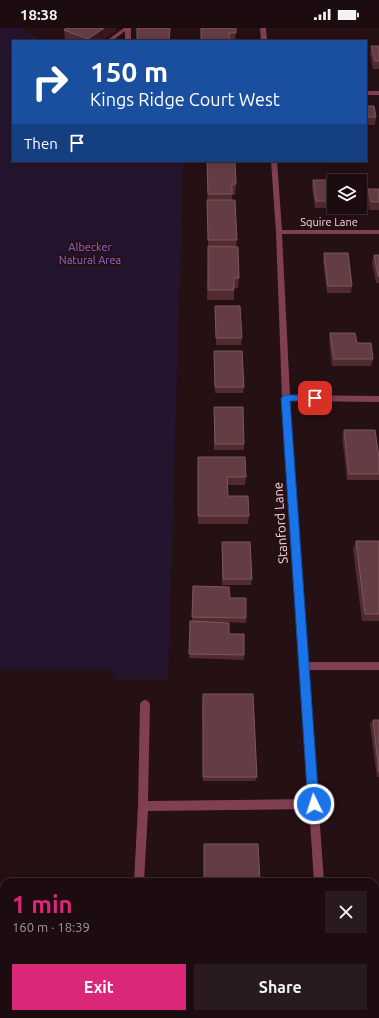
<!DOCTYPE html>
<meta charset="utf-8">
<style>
:root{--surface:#1c0c0f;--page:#291a1d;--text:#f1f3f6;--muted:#a09b9e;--line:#3a2c2f;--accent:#db2777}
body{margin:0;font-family:Ubuntu,sans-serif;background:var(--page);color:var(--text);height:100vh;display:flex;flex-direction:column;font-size:15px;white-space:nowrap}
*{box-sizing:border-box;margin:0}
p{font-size:13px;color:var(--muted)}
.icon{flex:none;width:22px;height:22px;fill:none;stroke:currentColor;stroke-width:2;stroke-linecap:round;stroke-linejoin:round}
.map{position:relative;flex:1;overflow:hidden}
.details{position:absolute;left:0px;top:850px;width:379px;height:140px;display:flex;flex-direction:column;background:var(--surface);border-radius:12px 12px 0 0;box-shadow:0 2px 10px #0003,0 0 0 1px var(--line)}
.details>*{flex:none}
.hud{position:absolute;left:12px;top:12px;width:355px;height:122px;border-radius:0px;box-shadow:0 2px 10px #0003,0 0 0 1px var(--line);background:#1a4fa0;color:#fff;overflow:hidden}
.controls{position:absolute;left:327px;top:146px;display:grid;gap:8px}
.controls a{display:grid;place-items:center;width:40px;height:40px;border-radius:0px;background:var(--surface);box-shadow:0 2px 10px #0003,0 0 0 1px var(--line);font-size:20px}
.pin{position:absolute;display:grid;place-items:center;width:34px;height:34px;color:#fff;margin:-17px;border-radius:8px;box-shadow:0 2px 6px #0006}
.me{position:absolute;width:44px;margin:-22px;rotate:356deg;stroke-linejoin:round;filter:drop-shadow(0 0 3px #0008)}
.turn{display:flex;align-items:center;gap:14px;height:84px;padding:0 12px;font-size:18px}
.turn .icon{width:52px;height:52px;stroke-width:2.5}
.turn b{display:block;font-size:28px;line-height:34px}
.then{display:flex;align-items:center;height:38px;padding:0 12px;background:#0003;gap:8px;font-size:15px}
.round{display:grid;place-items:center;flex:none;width:42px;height:42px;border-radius:0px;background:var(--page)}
.overview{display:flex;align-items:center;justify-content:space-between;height:68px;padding:0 12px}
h1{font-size:24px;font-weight:600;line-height:30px;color:var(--accent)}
.button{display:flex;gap:8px;margin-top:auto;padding:8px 12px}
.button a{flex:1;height:46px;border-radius:0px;background:var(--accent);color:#fff;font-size:16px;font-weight:600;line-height:46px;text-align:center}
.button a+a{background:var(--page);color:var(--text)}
.status{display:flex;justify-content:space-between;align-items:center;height:28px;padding:0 20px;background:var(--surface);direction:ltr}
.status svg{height:11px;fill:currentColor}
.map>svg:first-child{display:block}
.green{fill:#25142e}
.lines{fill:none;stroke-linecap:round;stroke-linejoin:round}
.service{fill:#813f52;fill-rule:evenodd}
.minor{fill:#813f52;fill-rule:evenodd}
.wall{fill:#512b30}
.shaded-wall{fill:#38181d}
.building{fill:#633d43;stroke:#7b565b}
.route{fill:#1a73e8;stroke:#114b97}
.labels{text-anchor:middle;stroke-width:4;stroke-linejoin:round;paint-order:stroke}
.far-street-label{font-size:11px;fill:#fcd7df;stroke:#251014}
.far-park-label{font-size:11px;fill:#9767d8;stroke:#251014}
.street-label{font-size:13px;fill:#fcd7df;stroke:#251014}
</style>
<div class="status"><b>18:38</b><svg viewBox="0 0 49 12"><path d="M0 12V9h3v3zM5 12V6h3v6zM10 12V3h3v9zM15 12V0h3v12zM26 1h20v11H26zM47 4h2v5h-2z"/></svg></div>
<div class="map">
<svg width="379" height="990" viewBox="0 0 379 990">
<rect width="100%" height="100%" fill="#251014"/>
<path class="green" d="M0 0H18L44 13H13V133H183L168 651H113V641H0Z"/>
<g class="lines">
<g class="service">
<path d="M124 0H131V13H125V3L112 13H106Z"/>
<path d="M145 672 148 673 150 676 148 773 314 771 317 773 319 776 317 779 314 781 148 783 144 854H134L138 778 140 676 142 673Z"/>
</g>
<g class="minor">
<path d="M260 0H266L267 13H261Z"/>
<rect x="366" y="63" width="13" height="4"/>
<path d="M271 133H277L282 202H379V206H282L290 367 379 368V374L290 373 308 634H379V642H309L324 854H314L282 370 276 204Z"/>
<rect x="324" y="986" width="10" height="4"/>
</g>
</g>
<g class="wall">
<path d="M66 0H115L116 3 101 13H68L65 12 64 2Z"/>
<path d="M236 0 235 13H201Z"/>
<path d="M371 18H379V41H373L370 26Z"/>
<path d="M366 78 376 89 375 97H366Z"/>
<path d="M207 133 236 156 235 167H232V172L237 212 236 219 239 250 238 260H234V272H207L208 222Z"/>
<path d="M313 152 334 153V179H350L349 180H315L312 159Z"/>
<path d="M368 161H379V182H369L367 168Z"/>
<path d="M324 225 352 258 351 265H327L323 233Z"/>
<path d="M374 227H379V255H376L372 234Z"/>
<path d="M215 278 242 310 241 317H216Z"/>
<path d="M330 305 357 315 373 331 371 338H332L329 312Z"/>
<path d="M214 323 244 359 243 365H215Z"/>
<path d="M214 379 244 416V422H214Z"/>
<path d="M344 402 379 429V452H347L342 408Z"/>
<path d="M198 429 246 449 245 457H228V468L249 488 248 496H198Z"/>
<path d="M356 513H379V593H362L353 521Z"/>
<path d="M222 514 252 551 251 557H222Z"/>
<path d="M193 558 230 570 246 590V595L224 594 229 606 244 627V632L189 630 192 593Z"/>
<path d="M202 671 257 749 255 753H203Z"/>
<path d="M373 692H379V749H377L370 696Z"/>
</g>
<g class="shaded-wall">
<path d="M104 0H115L116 3 101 13H88V11Z"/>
<path d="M0 869 3 871 0 902Z"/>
</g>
<g class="building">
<path d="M66 0H104L88 11 64 2Z"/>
<path d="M137 0H170L169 13H137Z"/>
<path d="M201 0H236V5H229V13H201Z"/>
<path d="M371 18H379V33H375Z"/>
<path d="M366 78H374L376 89H366Z"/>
<path d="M207 133H235L236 156H232V166H208Z"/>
<path d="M313 152H334V173H316Z"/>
<path d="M368 161H379V174H371Z"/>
<path d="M207 172H235L237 212H208Z"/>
<path d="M208 218 238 219 239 250H234V262H208Z"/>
<path d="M324 225H348L352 258H328Z"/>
<path d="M374 227H379V248H378Z"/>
<path d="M215 278H240L242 310H216Z"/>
<path d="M330 305H355L357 315H371L373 331H334Z"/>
<path d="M214 323H242L244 359H215Z"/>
<path d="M214 379H243L244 416H215Z"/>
<path d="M344 402H375L379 429V446H349Z"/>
<path d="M198 429H245L246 449H227L228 468H248L249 488H198Z"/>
<path d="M356 513H379V586H365Z"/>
<path d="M222 514H250L252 551H223Z"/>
<path d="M193 558 229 559 230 570H246V590L192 589Z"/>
<path d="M190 593 229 595V606H244V627L189 626Z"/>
<path d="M203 666H253L257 749H203Z"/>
<path d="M373 692H379V744Z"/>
<path d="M204 816H258L260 854H204Z"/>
</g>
<path class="route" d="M286 367H315L320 370 315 373H290L319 776 318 780 314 782 310 780 308 776 281 370Z"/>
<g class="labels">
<g class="far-street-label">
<text x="329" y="198">Squire Lane</text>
</g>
<g class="far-park-label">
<text x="90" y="223">Albecker<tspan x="90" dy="13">Natural Area</tspan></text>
</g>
<g class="street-label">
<text transform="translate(280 495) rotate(-94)" y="5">Stanford Lane</text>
</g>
</g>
</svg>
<div class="controls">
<a><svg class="icon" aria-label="layers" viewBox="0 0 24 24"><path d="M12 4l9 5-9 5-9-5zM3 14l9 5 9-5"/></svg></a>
</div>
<div class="pin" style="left:315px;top:370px;background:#d93025"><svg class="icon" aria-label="arrive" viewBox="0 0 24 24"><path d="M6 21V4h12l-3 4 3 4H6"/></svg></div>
<svg class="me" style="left:314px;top:776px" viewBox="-20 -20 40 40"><circle r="17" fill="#1a73e8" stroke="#fff" stroke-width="3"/><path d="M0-11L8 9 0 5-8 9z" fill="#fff"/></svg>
<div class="hud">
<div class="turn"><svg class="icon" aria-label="right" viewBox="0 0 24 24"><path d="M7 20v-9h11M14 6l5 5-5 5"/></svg><div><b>150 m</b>Kings Ridge Court West</div></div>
<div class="then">Then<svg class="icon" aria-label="arrive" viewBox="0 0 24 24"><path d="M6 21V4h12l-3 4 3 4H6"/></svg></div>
</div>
<section class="details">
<div class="overview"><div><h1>1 min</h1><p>160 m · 18:39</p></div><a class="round"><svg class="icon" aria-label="close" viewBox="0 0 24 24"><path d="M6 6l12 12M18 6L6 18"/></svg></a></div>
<div class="button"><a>Exit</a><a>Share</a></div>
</section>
</div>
